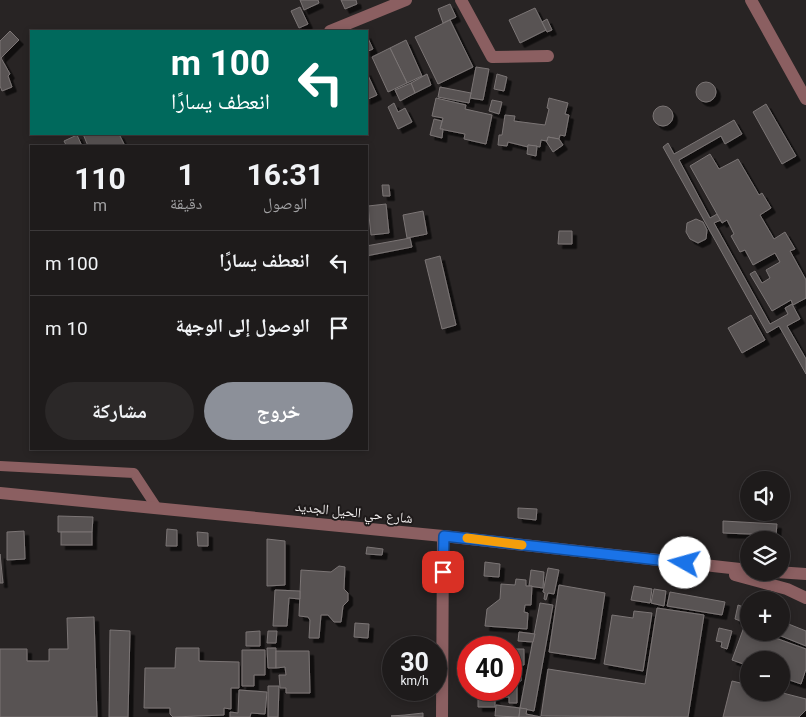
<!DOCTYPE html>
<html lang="ar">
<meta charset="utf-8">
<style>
:root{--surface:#1e1b1b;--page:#2b2828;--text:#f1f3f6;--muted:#a1a1a3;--line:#3c393a;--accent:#8c9099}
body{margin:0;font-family:Roboto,"Noto Naskh Arabic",sans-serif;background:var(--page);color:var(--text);direction:rtl;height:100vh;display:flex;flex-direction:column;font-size:19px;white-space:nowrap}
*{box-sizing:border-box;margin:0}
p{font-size:16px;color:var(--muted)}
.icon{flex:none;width:28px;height:28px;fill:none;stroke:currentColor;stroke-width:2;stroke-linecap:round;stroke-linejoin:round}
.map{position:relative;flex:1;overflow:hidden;direction:ltr}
.details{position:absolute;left:30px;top:145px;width:338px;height:305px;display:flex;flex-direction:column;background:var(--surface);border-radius:0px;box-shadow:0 2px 8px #0003,0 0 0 1px var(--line);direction:rtl}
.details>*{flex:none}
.banner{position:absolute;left:30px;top:30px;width:338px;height:105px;border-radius:0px;box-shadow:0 2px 8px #0003,0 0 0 1px var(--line);direction:rtl;background:#00695c;color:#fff;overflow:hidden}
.buttons{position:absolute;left:740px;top:471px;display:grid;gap:10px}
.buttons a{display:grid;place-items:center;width:50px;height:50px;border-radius:50%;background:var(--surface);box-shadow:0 2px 8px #0003,0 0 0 1px var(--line);font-size:25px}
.speed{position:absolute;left:382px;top:636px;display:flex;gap:10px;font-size:25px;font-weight:700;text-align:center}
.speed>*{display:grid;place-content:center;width:65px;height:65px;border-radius:50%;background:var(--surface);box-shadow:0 2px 8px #0003,0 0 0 1px var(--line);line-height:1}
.speed small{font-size:12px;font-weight:400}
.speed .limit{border:8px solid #d22;background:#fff;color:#111}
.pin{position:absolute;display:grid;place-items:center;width:42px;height:42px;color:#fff;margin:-21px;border-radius:10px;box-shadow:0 2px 8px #0006}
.me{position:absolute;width:55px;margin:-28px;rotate:277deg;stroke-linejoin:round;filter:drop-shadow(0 0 4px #0008)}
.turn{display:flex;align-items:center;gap:18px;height:105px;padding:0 15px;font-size:22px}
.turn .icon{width:65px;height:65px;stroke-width:2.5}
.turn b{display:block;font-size:35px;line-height:42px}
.eta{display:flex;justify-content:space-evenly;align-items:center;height:85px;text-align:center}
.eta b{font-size:30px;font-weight:700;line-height:35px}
.primary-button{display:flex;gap:10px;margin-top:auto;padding:10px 15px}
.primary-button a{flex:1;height:58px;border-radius:30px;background:var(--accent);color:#fff;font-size:20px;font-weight:700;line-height:58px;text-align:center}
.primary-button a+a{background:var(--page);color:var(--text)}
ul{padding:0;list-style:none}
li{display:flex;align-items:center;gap:15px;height:65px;padding:0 15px;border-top:1px solid var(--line)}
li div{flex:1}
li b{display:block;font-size:19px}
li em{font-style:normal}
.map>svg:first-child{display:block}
.building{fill:#585353;stroke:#7b7575;filter:url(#shadow)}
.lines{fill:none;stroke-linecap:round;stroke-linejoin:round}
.service{stroke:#8b5f61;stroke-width:10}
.minor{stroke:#8b5f61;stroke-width:12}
.tertiary{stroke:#8b5f61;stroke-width:12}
.route-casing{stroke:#114b97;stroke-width:12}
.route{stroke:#1a73e8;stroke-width:9}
.slow{stroke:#f59e0b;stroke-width:9}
.labels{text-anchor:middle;stroke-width:4;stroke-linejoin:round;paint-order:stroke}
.street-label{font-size:14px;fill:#f1eeee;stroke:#1e1a1a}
</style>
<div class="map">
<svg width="806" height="717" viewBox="0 0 806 717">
<defs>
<filter id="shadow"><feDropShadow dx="4.5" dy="4.5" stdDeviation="0" flood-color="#0009"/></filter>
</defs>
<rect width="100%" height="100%" fill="#282424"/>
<g class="building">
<path d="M300 0H318L319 3 304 10Z"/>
<path d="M341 0H356L357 4 345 9Z"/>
<path d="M450 4 456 17 443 23 438 9Z"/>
<path d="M300 7 308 24 299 28 291 11Z"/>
<path d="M535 8 546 30 520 43 509 20Z"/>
<path d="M547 19 552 30 547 32 542 22Z"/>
<path d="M450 20 473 67 438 84 415 37Z"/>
<path d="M10 31 19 40 1 58 10 74 8 76 12 87 2 91 0 86V41Z"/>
<path d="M366 34 373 49 366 52Z"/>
<path d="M406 40 422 76 407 83 390 48Z"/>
<path d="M390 48 407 83 388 92 372 57Z"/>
<path d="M476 67 489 69 483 100 470 98Z"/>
<path d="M366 71 377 95 366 100Z"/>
<path d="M427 74 431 85 415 93 411 83Z"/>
<path d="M497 74 507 77 504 91 494 89Z"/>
<circle cx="706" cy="92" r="10"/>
<path d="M411 83 415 93 400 101 395 90Z"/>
<path d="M440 87 471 93 469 103 438 97Z"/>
<path d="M436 98 466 105 465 109 492 115 486 144 464 139 465 134 440 129 443 118 432 116Z"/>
<path d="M549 98 568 103 565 114 569 115 565 136 560 135 559 139 548 137 547 141 541 140 540 147 528 145V147L508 142 507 146 498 145 499 135H502L505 115 515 116 514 121 545 125 549 109 547 108Z"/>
<path d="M492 100 502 102 499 114 489 111Z"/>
<path d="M394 103 398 112 405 108 412 122 398 129 388 107Z"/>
<path d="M766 104 796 156 782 164 753 112Z"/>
<circle cx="663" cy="116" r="10"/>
<path d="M434 119 442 121 440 129H443L442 138 430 135Z"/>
<path d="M734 120 742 134 725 144 721 136 679 160 710 218 717 214 721 220 714 223 770 324 788 314 785 308 792 304 800 319 787 326 806 359V374L779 326 767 333 663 147 668 143 674 154Z"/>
<path d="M83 134H119L125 146H88Z"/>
<path d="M77 135 82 146H63L66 145 64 141Z"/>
<path d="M548 137 559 139 563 145 553 152 546 141H547Z"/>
<path d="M528 145 537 146 536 156 527 154Z"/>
<path d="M710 154 719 169 738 159 759 195 762 193 771 208 760 215 774 239 785 232 795 249 790 251 806 280V298L793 305 791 300 772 311 750 274 755 271 762 283 770 278 766 270 780 262 775 253 753 265 745 250 740 252 731 236 734 234 727 220 722 223 690 166Z"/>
<path d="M382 185H389L390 196H383Z"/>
<path d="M386 204 389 233 371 235 368 206Z"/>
<path d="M423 211 427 234 407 238 403 215Z"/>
<path d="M696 219 703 222 707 230 706 239 698 243 690 239 686 232 687 223Z"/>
<path d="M559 231H572V244H558Z"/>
<path d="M410 238 412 247 366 256V246Z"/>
<path d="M440 256 456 325 442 329 425 260Z"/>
<path d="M751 315 765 340 742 353 728 328Z"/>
<path d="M518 508 537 509 536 520 518 518Z"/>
<path d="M58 516 93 517 92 532H58Z"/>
<path d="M723 521 777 524 776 535 723 533Z"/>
<path d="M167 529 177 530V546H166Z"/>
<path d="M24 531 25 559 7 560V532Z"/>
<rect x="61" y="532" width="31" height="13"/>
<path d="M197 532 208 533V546H198Z"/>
<path d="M267 539 285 541V585L267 586Z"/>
<path d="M367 547 383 549 382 555 366 554Z"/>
<path d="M0 554 3 583H0Z"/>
<path d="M485 562 500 564 499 577 484 576Z"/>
<path d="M339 566 345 567 344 589 348 593V601L343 606 341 622H334L328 615H321L319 638H309L310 620 308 617 299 616 301 570 331 572Z"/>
<path d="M548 568 559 570 554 594 548 593 546 600 544 599 545 593 543 592Z"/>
<path d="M531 570 544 572 543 588 529 586Z"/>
<path d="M516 579 526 580V586H532L531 605H525L524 612 528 613 527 629 485 626 487 609 500 599 501 584 515 585Z"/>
<path d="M559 585 605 593 595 659 549 652Z"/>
<path d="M634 586 652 589 650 603 631 600Z"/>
<path d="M654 589 666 591 664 606 651 603Z"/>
<path d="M275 590 300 591V599L289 598 287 626H273Z"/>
<path d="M670 592 725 602 722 615 667 606Z"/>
<path d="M540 603 553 605 534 711 520 708Z"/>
<path d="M738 605 749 609V624L735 619Z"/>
<path d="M657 608 704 615 688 717 541 716 548 669 645 684Z"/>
<path d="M634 611 652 613 643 671 604 664 612 615 633 618Z"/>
<path d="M94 617 97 717H0V649H27V661H49V649H68L67 618Z"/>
<path d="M781 621 806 631V646L771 632H781Z"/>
<path d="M355 623 369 624 368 638 354 637Z"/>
<path d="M744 627 749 629V632H759L806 649V669L801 684 781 677V660H749V666L732 660Z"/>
<path d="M719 628 732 631 727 649 721 647 722 642 716 641Z"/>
<path d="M110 630 130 631 128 717H109Z"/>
<path d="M260 631V646H246V632Z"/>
<path d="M268 631H277L276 643H267Z"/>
<path d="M519 632 535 634 533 642 518 641Z"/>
<path d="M176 648H199V661L239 662V688H231V709L224 708V715L173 717 170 714V708H144L145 668H175Z"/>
<path d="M267 648H276V668H268Z"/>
<path d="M511 649H524V665H521V681H517V703H509V697H495V707H478V690H511Z"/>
<path d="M242 650H265V675H254V686H242Z"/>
<path d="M276 651H309L310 693H286V688H280L279 675H286L285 667 276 668Z"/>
<path d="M732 681 749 685V692H779L806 699V710L799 717H723Z"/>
<path d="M268 686H279L278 717H268Z"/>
<path d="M239 690 267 692 265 714 251 713 250 717H230V712L238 713Z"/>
<path d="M496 705 520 708 519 717 495 716Z"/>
<path d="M520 708 527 709 526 714 541 717H519Z"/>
<path d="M423 713V717L391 716 405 715Z"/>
</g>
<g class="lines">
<path class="service" d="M0 466 134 473 157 508"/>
<g class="minor">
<path d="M461 0 492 57 548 56"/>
<path d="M751 0 806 99"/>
<path d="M330 31 406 0"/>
<path d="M442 717 443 536"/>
</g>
<g class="tertiary">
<path d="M0 493 443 536 749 570"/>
<path d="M776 572 806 574"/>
<path d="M735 575 787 589 806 598"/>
</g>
</g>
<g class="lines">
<g class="route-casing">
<path id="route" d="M443 572 444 536 685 563"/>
</g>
<use href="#route" class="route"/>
<path class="slow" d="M467 538 522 545"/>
</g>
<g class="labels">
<g class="street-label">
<text transform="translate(354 512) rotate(6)" y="5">شارع حي الحيل الجديد</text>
</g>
</g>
</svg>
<div class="buttons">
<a><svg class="icon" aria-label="sound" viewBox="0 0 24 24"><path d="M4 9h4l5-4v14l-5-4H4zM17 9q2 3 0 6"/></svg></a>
<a><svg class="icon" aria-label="layers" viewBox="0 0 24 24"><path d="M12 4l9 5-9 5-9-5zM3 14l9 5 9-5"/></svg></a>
<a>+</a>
<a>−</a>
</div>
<div class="speed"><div>30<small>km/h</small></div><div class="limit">40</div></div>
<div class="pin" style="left:443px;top:572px;background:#d93025"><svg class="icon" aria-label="arrive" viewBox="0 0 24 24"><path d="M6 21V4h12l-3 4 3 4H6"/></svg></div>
<svg class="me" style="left:685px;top:563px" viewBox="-20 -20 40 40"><circle r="19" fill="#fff"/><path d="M0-13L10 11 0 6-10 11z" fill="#1a73e8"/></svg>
<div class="banner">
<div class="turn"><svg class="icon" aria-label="left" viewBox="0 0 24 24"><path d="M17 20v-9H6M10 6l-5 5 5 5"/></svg><div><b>100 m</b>انعطف يسارًا</div></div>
</div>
<section class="details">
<div class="eta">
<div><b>16:31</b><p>الوصول</p></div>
<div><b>1</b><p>دقيقة</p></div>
<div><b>110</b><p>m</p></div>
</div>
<ul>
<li><svg class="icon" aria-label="left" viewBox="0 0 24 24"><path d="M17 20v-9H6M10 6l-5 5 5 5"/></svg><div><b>انعطف يسارًا</b></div><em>100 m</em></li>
<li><svg class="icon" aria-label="arrive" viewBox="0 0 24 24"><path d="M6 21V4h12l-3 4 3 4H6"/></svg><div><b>الوصول إلى الوجهة</b></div><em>10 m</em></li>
</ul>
<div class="primary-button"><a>خروج</a><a>مشاركة</a></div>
</section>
</div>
